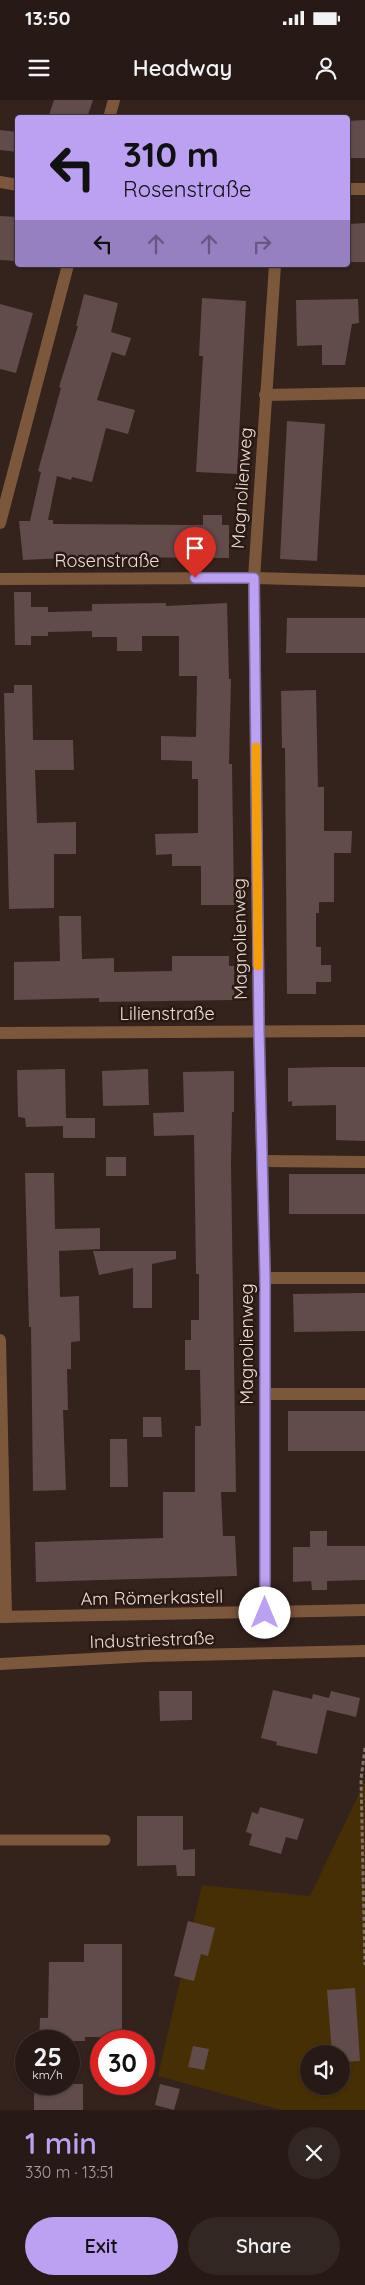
<!DOCTYPE html>
<meta charset="utf-8">
<style>
:root{--surface:#271a16;--page:#332723;--text:#f1f3f6;--muted:#a4a1a1;--line:#433835;--accent:#bca0f2}
body{margin:0;font-family:Quicksand,sans-serif;background:var(--page);color:var(--text);height:100vh;display:flex;flex-direction:column;font-size:19px;white-space:nowrap}
*{box-sizing:border-box;margin:0}
p{font-size:16px;color:var(--muted)}
.icon{flex:none;width:28px;height:28px;fill:none;stroke:currentColor;stroke-width:2;stroke-linecap:round;stroke-linejoin:round}
.map{position:relative;height:2010px;overflow:hidden}
.side{display:flex;flex-direction:column;background:var(--surface);flex:1}
.side>*{flex:none}
.banner{position:absolute;left:15px;top:15px;width:335px;height:152px;border-radius:5px;box-shadow:0 1px 4px #0004,0 0 0 1px var(--line);background:#bca0f2;color:#111;overflow:hidden}
.controls{position:absolute;left:300px;top:1945px;display:grid;gap:10px}
.controls a{display:grid;place-items:center;width:50px;height:50px;border-radius:50%;background:var(--surface);box-shadow:0 1px 4px #0004,0 0 0 1px var(--line);font-size:25px}
.speed{position:absolute;left:15px;top:1930px;display:flex;gap:10px;font-size:25px;font-weight:700;text-align:center}
.speed>*{display:grid;place-content:center;width:65px;height:65px;border-radius:50%;background:var(--surface);box-shadow:0 1px 4px #0004,0 0 0 1px var(--line);line-height:1}
.speed small{font-size:12px;font-weight:400}
.speed .limit{border:8px solid #d22;background:#fff;color:#111}
.pin{position:absolute;display:grid;place-items:center;width:42px;height:42px;color:#fff;margin:-51px -21px;border-radius:50% 50% 50% 0;rotate:-45deg;box-shadow:0 0 5px #0007}
.pin .icon{rotate:45deg}
.me{position:absolute;width:55px;margin:-28px;rotate:0deg;stroke-linejoin:round;filter:drop-shadow(0 0 4px #0008)}
.turn{display:flex;align-items:center;gap:18px;height:105px;padding:0 25px;font-size:22px}
.turn .icon{width:65px;height:65px;stroke-width:2.5}
.turn b{display:block;font-size:35px;line-height:42px}
.lanes{display:flex;align-items:center;height:48px;padding:0 25px;background:#0003;justify-content:center;gap:25px;direction:ltr}
.lanes .off{opacity:.35}
.round{display:grid;place-items:center;flex:none;width:52px;height:52px;border-radius:26px;background:var(--page)}
.head{display:flex;align-items:center;justify-content:space-between;height:85px;padding:0 25px}
h1{font-size:30px;font-weight:600;line-height:38px;color:var(--accent)}
.cta{display:flex;gap:10px;margin-top:auto;padding:10px 25px}
.cta a{flex:1;height:58px;border-radius:30px;background:var(--accent);color:#111;font-size:20px;font-weight:600;line-height:58px;text-align:center}
.cta a+a{background:var(--page);color:var(--text)}
.status{display:flex;justify-content:space-between;align-items:center;height:35px;padding:0 25px;background:var(--surface);direction:ltr}
.status svg{height:14px;fill:currentColor}
header{display:flex;justify-content:space-between;align-items:center;height:65px;padding:0 25px;background:var(--surface);font-size:22px;font-weight:600}
.map>svg:first-child{display:block}
.green{fill:#462f04;fill-rule:evenodd}
.building{fill:#614b4b}
.lines{fill:none;stroke-linecap:round;stroke-linejoin:round}
.path{stroke:#81726d;stroke-width:3;stroke-dasharray:4 2.5;stroke-linecap:butt}
.service{stroke:#7d573b;stroke-width:11}
.minor{stroke:#7d573b;stroke-width:12}
.route-casing{stroke:#7a689d;stroke-width:12}
.route{stroke:#bca0f2;stroke-width:9}
.slow{stroke:#f59e0b;stroke-width:9}
.labels{text-anchor:middle;stroke-width:5;stroke-linejoin:round;paint-order:stroke}
.street-label{font-size:18px;fill:#ebdfdb;stroke:#2a1913}
</style>
<div class="status"><b>13:50</b><svg viewBox="0 0 49 12"><path d="M0 12V9h3v3zM5 12V6h3v6zM10 12V3h3v9zM15 12V0h3v12zM26 1h20v11H26zM47 4h2v5h-2z"/></svg></div>
<header><svg class="icon" aria-label="menu" viewBox="0 0 24 24"><path d="M4 6h16M4 12h16M4 18h16"/></svg>Headway<svg class="icon" aria-label="person" viewBox="0 0 24 24"><circle cx="12" cy="8" r="4"/><path d="M4 21q1-7 8-7t8 7"/></svg></header>
<div class="map">
<svg width="365" height="2010" viewBox="0 0 365 2010">
<rect width="100%" height="100%" fill="#34221d"/>
<path class="green" d="M365 1681V2010H281L158 1976 202 1785 310 1796ZM309 1954H341V1986H309Z"/>
<g class="building">
<path d="M54 0H93L87 18H48Z"/>
<path d="M365 20V58H348V21Z"/>
<path d="M0 30 18 32V52L0 50Z"/>
<path d="M0 116 18 117V161L0 160Z"/>
<path d="M365 123V162H348V124Z"/>
<path d="M84 194 118 203 111 232 131 238 125 256 112 252 97 300 135 310 128 334 106 328 92 382 72 377 71 380 57 376 48 420H53V424L203 425V415H222V425H229V458L88 457 23 460 19 421H30L41 372 38 371 61 288 59 287 78 226H76Z"/>
<path d="M202 198 246 201 237 374 196 372 203 256H199Z"/>
<path d="M358 199 359 223 352 224 345 265H322V245L297 246 296 200Z"/>
<path d="M0 204 33 213 16 273 0 269Z"/>
<path d="M287 321 325 324 317 461 280 459Z"/>
<path d="M14 492H31V507H48V512L92 511V504L166 503V506L227 503 229 579H231L229 664H232L234 805H201V766H172V754L156 755 155 734 198 733V679H192V661L161 660V636L196 637 197 576H179V536H142V551H117V537H92V531L48 532V536H31V545H15Z"/>
<path d="M287 518H365V553H286Z"/>
<path d="M14 585H32L33 640H73L74 670H35L37 723 76 722V754H54V808L9 809 4 593H14Z"/>
<path d="M316 590 318 687H324V731H352L351 753H334V802H319V813H316V847H321V865H331V882H316V894H287L285 648H282L281 591Z"/>
<path d="M59 816H81L82 859 114 858V872L172 871V856H229V866H234V900L99 902V898L14 900V862L60 861Z"/>
<path d="M330 967H365V1041L336 1040V1005L292 1006V1001L288 1002V968Z"/>
<path d="M65 969 66 1018H95V1038H63V1026L26 1027 25 1018 18 1017 17 970Z"/>
<path d="M148 969 149 1005 103 1006 102 971Z"/>
<path d="M234 971V1012H232L231 1065 236 1392H221L223 1436H235L237 1476 36 1482 35 1442 163 1438V1392H195V1326H201L200 1270H185V1240H191V1220H199V1174H196L194 1035 154 1036 153 1013 184 1012 183 972Z"/>
<rect x="106" y="1057" width="20" height="19"/>
<path d="M25 1073H54L55 1129 100 1128V1149L59 1151 60 1197 79 1196 80 1241 71 1242V1269H67L68 1310H63L66 1390 33 1391 31 1227H29Z"/>
<rect x="289" y="1074" width="76" height="40"/>
<path d="M93 1151H176V1159L152 1164V1208H133V1168L99 1175Z"/>
<path d="M365 1193V1231L294 1232 293 1194Z"/>
<rect x="288" y="1311" width="77" height="40"/>
<path d="M143 1317H161L162 1337H143Z"/>
<path d="M110 1339H127L128 1387H110Z"/>
<path d="M310 1431H327V1446H365V1480L327 1481V1490H312L311 1481 293 1482V1447H310Z"/>
<path d="M273 1590 312 1599 313 1594 329 1598 331 1591 360 1598 356 1617 327 1610 317 1654 276 1645 277 1642 261 1638Z"/>
<path d="M159 1591H192V1620L160 1621Z"/>
<path d="M260 1707 304 1719 297 1740 286 1737 281 1754 249 1745 252 1734 246 1732 252 1712 258 1714Z"/>
<path d="M137 1716H183V1750L195 1749V1776H177L176 1765 137 1766Z"/>
<path d="M188 1821 215 1828 208 1856 201 1854 194 1881 174 1876Z"/>
<path d="M84 1844H122V1937H85V1941H39L40 1918H48L49 1862H84Z"/>
<path d="M355 1888 360 1961 341 1962V1954H332L327 1890Z"/>
<path d="M193 1946 209 1949 204 1970 188 1967Z"/>
<rect x="34" y="1984" width="49" height="26"/>
<path d="M160 1984 180 1989 174 2010 155 2005Z"/>
</g>
<g class="lines">
<path class="path" d="M365 1648 361 1679 365 1865"/>
<path class="service" d="M0 1740H105"/>
<g class="minor">
<path d="M109 18 114 0"/>
<path d="M0 82 18 85"/>
<path d="M348 89H365"/>
<path d="M265 295 365 293"/>
<path d="M0 423 68 165"/>
<path d="M0 479 254 478 365 481"/>
<path d="M0 933 365 931"/>
<path d="M263 1061 365 1062"/>
<path d="M265 1178H365"/>
<path d="M0 1240 6 1517"/>
<path d="M265 1294H365"/>
<path d="M265 1513V1178L259 931 254 478 275 165"/>
<path d="M0 1517 365 1510"/>
<path d="M0 1564 146 1556 365 1551"/>
</g>
</g>
<g class="lines">
<g class="route-casing">
<path id="route" d="M195 478H254L259 931 265 1178V1513"/>
</g>
<use href="#route" class="route"/>
<path class="slow" d="M256 647 258 866"/>
</g>
<g class="labels">
<g class="street-label">
<text transform="translate(242 388) rotate(-86)" y="6">Magnolienweg</text>
<text x="107" y="467">Rosenstraße</text>
<text transform="translate(240 839) rotate(-91)" y="6">Magnolienweg</text>
<text x="167" y="920">Lilienstraße</text>
<text transform="translate(247 1244) rotate(-90)" y="6">Magnolienweg</text>
<text transform="translate(152 1498) rotate(-1)" y="6">Am Römerkastell</text>
<text transform="translate(152 1540) rotate(-2)" y="6">Industriestraße</text>
</g>
</g>
</svg>
<div class="controls">
<a><svg class="icon" aria-label="sound" viewBox="0 0 24 24"><path d="M4 9h4l5-4v14l-5-4H4zM17 9q2 3 0 6"/></svg></a>
</div>
<div class="speed"><div>25<small>km/h</small></div><div class="limit">30</div></div>
<div class="pin" style="left:195px;top:478px;background:#d93025"><svg class="icon" aria-label="arrive" viewBox="0 0 24 24"><path d="M6 21V4h12l-3 4 3 4H6"/></svg></div>
<svg class="me" style="left:265px;top:1513px" viewBox="-20 -20 40 40"><circle r="19" fill="#fff"/><path d="M0-13L10 11 0 6-10 11z" fill="#bca0f2"/></svg>
<div class="banner">
<div class="turn"><svg class="icon" aria-label="left" viewBox="0 0 24 24"><path d="M17 20v-9H6M10 6l-5 5 5 5"/></svg><div><b>310 m</b>Rosenstraße</div></div>
<div class="lanes"><svg class="icon" aria-label="left" viewBox="0 0 24 24"><path d="M17 20v-9H6M10 6l-5 5 5 5"/></svg><svg class="icon off" aria-label="ahead" viewBox="0 0 24 24"><path d="M12 20V5M6 11l6-6 6 6"/></svg><svg class="icon off" aria-label="ahead" viewBox="0 0 24 24"><path d="M12 20V5M6 11l6-6 6 6"/></svg><svg class="icon off" aria-label="right" viewBox="0 0 24 24"><path d="M7 20v-9h11M14 6l5 5-5 5"/></svg></div>
</div>
</div>
<section class="side">
<div class="head"><div><h1>1 min</h1><p>330 m · 13:51</p></div><a class="round"><svg class="icon" aria-label="close" viewBox="0 0 24 24"><path d="M6 6l12 12M18 6L6 18"/></svg></a></div>
<div class="cta"><a>Exit</a><a>Share</a></div>
</section>
